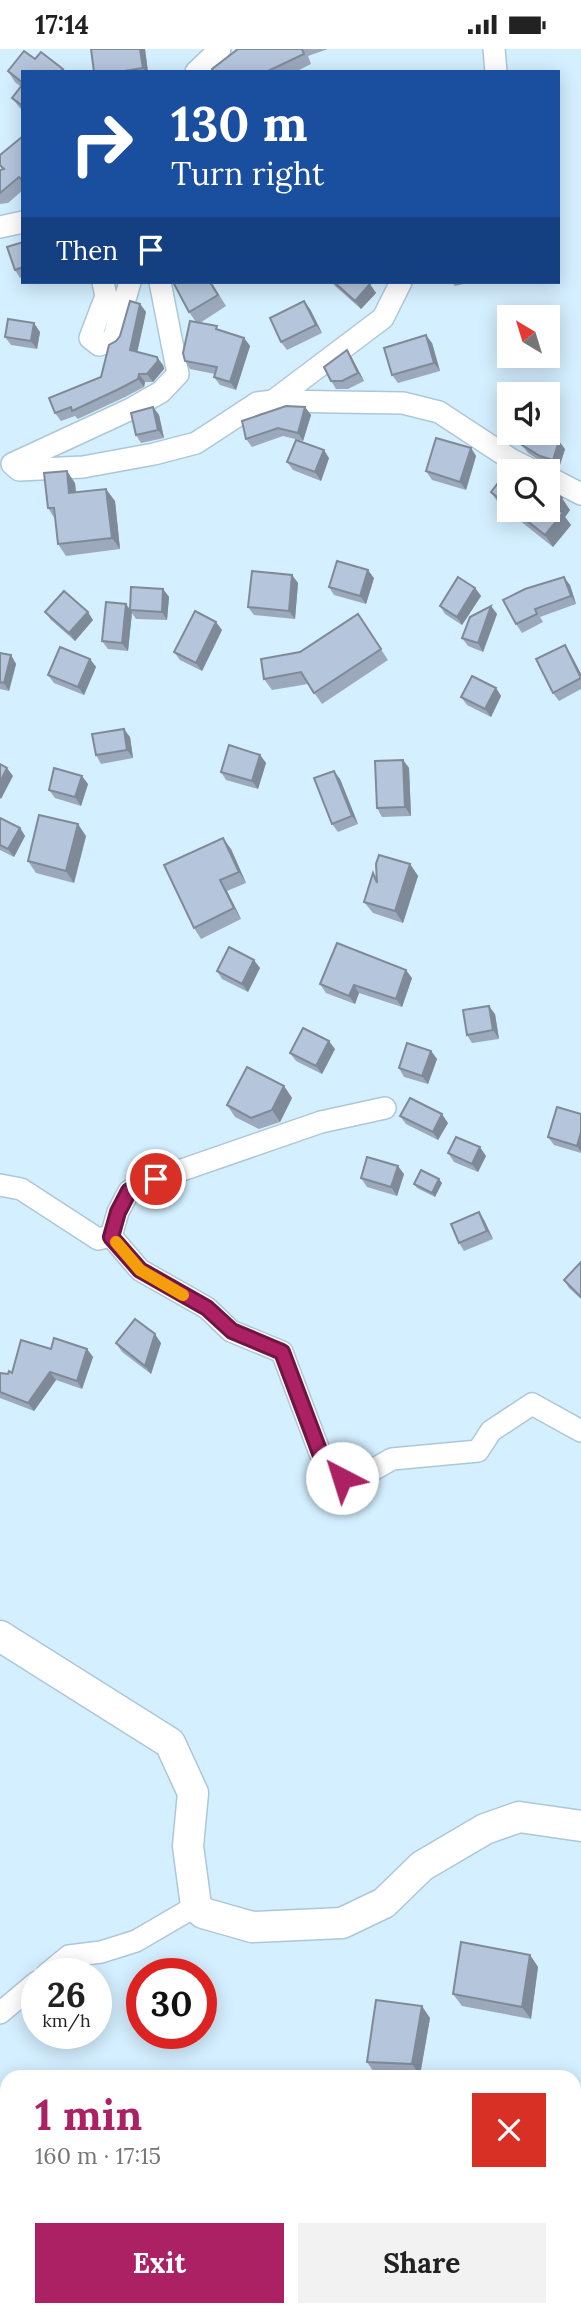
<!DOCTYPE html>
<meta charset="utf-8">
<style>
:root{--surface:#fff;--page:#f2f2f2;--text:#222;--muted:#767676;--accent:#ab2164}
body{margin:0;font-family:Lora,serif;background:var(--page);color:var(--text);height:100vh;display:flex;flex-direction:column;font-size:26px;white-space:nowrap}
*{box-sizing:border-box;margin:0}
p{font-size:23px;color:var(--muted)}
.icon{flex:none;width:38px;height:38px;fill:none;stroke:currentColor;stroke-width:2;stroke-linecap:round;stroke-linejoin:round}
.map{position:relative;flex:1;overflow:hidden}
.details{position:absolute;left:0px;top:2021px;width:581px;height:247px;display:flex;flex-direction:column;background:var(--surface);border-radius:21px 21px 0 0;box-shadow:0 4px 18px #0003}
.details>*{flex:none}
.top-card{position:absolute;left:21px;top:21px;width:539px;height:214px;border-radius:0px;box-shadow:0 4px 18px #0003;background:#1a4fa0;color:#fff;overflow:hidden}
.needle{width:46px;rotate:322deg}
.fabs{position:absolute;left:497px;top:256px;display:grid;gap:14px}
.fabs a{display:grid;place-items:center;width:63px;height:63px;border-radius:0px;background:var(--surface);box-shadow:0 4px 18px #0003;font-size:35px}
.speed{position:absolute;left:21px;top:1909px;display:flex;gap:14px;font-size:35px;font-weight:700;text-align:center}
.speed>*{display:grid;place-content:center;width:91px;height:91px;border-radius:50%;background:var(--surface);box-shadow:0 4px 18px #0003;line-height:1}
.speed small{font-size:18px;font-weight:400}
.speed .limit{border:10px solid #d22;background:#fff;color:#111}
.pin{position:absolute;display:grid;place-items:center;width:60px;height:60px;color:#fff;margin:-30px;border:4px solid #fff;border-radius:50%;box-shadow:0 2px 7px #0007}
.me{position:absolute;width:77px;margin:-38px;rotate:320deg;stroke-linejoin:round;filter:drop-shadow(0 0 5px #0008)}
.turn{display:flex;align-items:center;gap:24px;height:147px;padding:0 35px;font-size:32px}
.turn .icon{width:91px;height:91px;stroke-width:2.5}
.turn b{display:block;font-size:49px;line-height:60px}
.then{display:flex;align-items:center;height:66px;padding:0 35px;background:#0003;gap:14px;font-size:26px}
.round{display:grid;place-items:center;flex:none;width:74px;height:74px;border-radius:0px;background:var(--page)}
.overview{display:flex;align-items:center;justify-content:space-between;height:119px;padding:0 35px}
h1{font-size:42px;font-weight:700;line-height:52px;color:var(--accent)}
.cta{display:flex;gap:14px;margin-top:auto;padding:14px 35px}
.cta a{flex:1;height:80px;border-radius:0px;background:var(--accent);color:#fff;font-size:28px;font-weight:700;line-height:80px;text-align:center}
.cta a+a{background:var(--page);color:var(--text)}
.status{display:flex;justify-content:space-between;align-items:center;height:49px;padding:0 35px;background:var(--surface);direction:ltr}
.status svg{height:19px;fill:currentColor}
.map>svg:first-child{display:block}
.lines{fill:none;stroke-linecap:round;stroke-linejoin:round}
.stream{stroke:#abadf5;stroke-width:5}
.minor-casing{stroke:#adc7d7;stroke-width:24}
.secondary-casing{stroke:#adc7d7;stroke-width:33}
.minor{stroke:#fff;stroke-width:21}
.secondary{stroke:#fff;stroke-width:30}
.wall{fill:#9ca9bc}
.shaded-wall{fill:#7f8a99}
.building{fill:#b5c5db;stroke:#7f8a99;stroke-width:2}
.route-casing{stroke:#6f1541;stroke-width:18}
.route{stroke:#ab2164;stroke-width:12}
.slow{stroke:#f59e0b;stroke-width:12}
</style>
<div class="status"><b>17:14</b><svg viewBox="0 0 49 12"><path d="M0 12V9h3v3zM5 12V6h3v6zM10 12V3h3v9zM15 12V0h3v12zM26 1h20v11H26zM47 4h2v5h-2z"/></svg></div>
<div class="map">
<svg width="581" height="2267" viewBox="0 0 581 2267">
<rect width="100%" height="100%" fill="#d4efff"/>
<g class="lines">
<path class="stream" d="M0 2259 17 2267"/>
<g class="minor-casing">
<g id="minor">
<path d="M494 0 496 23"/>
<path d="M196 23 220 0"/>
<path d="M0 178 23 173"/>
<path d="M103 233 106 247 90 289 99 296 113 291 130 233"/>
<path d="M160 233 178 325 161 343 131 360 12 415 19 421 83 418 154 405 196 394 257 354 273 352 403 354 439 363 512 411 534 422"/>
<path d="M273 352 383 269 401 233"/>
<path d="M548 428 581 445"/>
<path d="M0 1136 21 1140 98 1190 111 1187 140 1221 207 1259 231 1282 282 1303 320 1404 342 1429 355 1431 392 1410 478 1402 491 1382 532 1355 581 1382"/>
<path d="M111 1187 118 1163 129 1142 156 1130 321 1073 385 1059"/>
<path d="M47 1925 69 1907 101 1903 136 1892 196 1857"/>
<path d="M0 1964 37 1933"/>
<path d="M0 2178 7 2181"/>
</g>
</g>
<g class="secondary-casing">
<path id="secondary" d="M0 1587 170 1694 193 1744 188 1797 196 1857 203 1864 252 1878 342 1874 384 1854 422 1817 485 1780 519 1768 581 1777"/>
</g>
<use href="#minor" class="minor"/>
<use href="#secondary" class="secondary"/>
</g>
<g class="wall">
<path d="M145 0 148 23H94Z"/>
<path d="M238 0H328L308 7 311 15 295 23H213Z"/>
<path d="M35 10 23 23V62L20 59 12 49 21 38 15 33 8 22Z"/>
<path d="M23 87V141L8 154 0 155V121L2 120 0 117V106Z"/>
<path d="M23 193V228L20 229 15 221Z"/>
<path d="M173 233H211L226 257 200 274 244 289 250 297 236 341 220 336 214 328 215 325 190 320 185 312 196 273 189 263Z"/>
<path d="M332 233H367L376 244 361 260 335 237Z"/>
<path d="M452 233H471L455 237Z"/>
<path d="M140 255 146 263 137 303 163 316 164 320 153 333H145L144 338 125 348 78 370 75 367 61 372 55 364 101 328 116 292Z"/>
<path d="M310 260 322 284 287 301 281 293Z"/>
<path d="M40 283 37 300 11 296 5 288Z"/>
<path d="M432 294 440 322 398 334 392 326Z"/>
<path d="M347 301 352 309 364 332 348 340H336L331 332Z"/>
<path d="M153 358 159 366 164 389 141 394 136 386Z"/>
<path d="M305 358 311 366 303 392 283 387 252 398 246 390Z"/>
<path d="M522 396 565 400 559 419 545 415 528 404Z"/>
<path d="M471 399 476 407 466 441 432 431 426 422Z"/>
<path d="M329 409 321 432 293 421 287 413Z"/>
<path d="M509 422V460L570 461 565 468 571 476 553 498 499 455 491 443Z"/>
<path d="M75 434 76 443 115 452 120 500 66 507 58 495 55 470 48 459Z"/>
<path d="M292 526 298 534 295 570 254 566 248 558Z"/>
<path d="M374 529 366 555 334 546 329 538Z"/>
<path d="M570 536 576 555 540 568 543 573 522 584 516 575 503 551Z"/>
<path d="M475 539 481 547 462 576 445 565 440 557Z"/>
<path d="M163 540 169 548 167 571 136 570 132 564 128 602 108 600 102 592 130 561Z"/>
<path d="M491 557 497 565 483 603 468 597 462 589Z"/>
<path d="M45 563 93 571 75 592 51 571Z"/>
<path d="M358 565 388 611 322 655 308 635 272 641 264 630 300 603Z"/>
<path d="M222 581 202 622 180 611 174 603Z"/>
<path d="M0 604 11 606 16 615 9 642 0 640Z"/>
<path d="M570 604 581 625V640L559 652 553 644Z"/>
<path d="M90 610 96 618 84 646 54 634 48 626Z"/>
<path d="M496 639 501 647 491 668 467 656 461 648Z"/>
<path d="M130 688 133 709 101 715 96 706Z"/>
<path d="M260 706 266 714 258 740 226 731 221 723Z"/>
<path d="M403 711 409 719 411 767 382 768 377 759Z"/>
<path d="M340 730 358 775 338 783 332 775Z"/>
<path d="M88 735 81 757 55 749 49 741Z"/>
<path d="M0 769 20 779 25 787 14 808 0 801Z"/>
<path d="M86 787 74 834 36 824 28 812Z"/>
<path d="M231 800 246 834 227 842 241 870 201 890 194 879Z"/>
<path d="M410 815 418 827 403 874 373 864 364 853 373 824 377 829Z"/>
<path d="M260 919 248 943 222 930 217 922Z"/>
<path d="M412 929 402 958 359 944 355 955 326 944 320 935Z"/>
<path d="M495 965 499 990 472 994 467 986Z"/>
<path d="M335 1000 322 1025 296 1012 290 1004Z"/>
<path d="M431 1002 437 1010 428 1035 404 1028 399 1019Z"/>
<path d="M284 1037 292 1049 280 1073 259 1080 235 1068 227 1056Z"/>
<path d="M581 1065V1104L554 1096 548 1088Z"/>
<path d="M400 1067 448 1074 438 1091 406 1075Z"/>
<path d="M448 1104 486 1107 478 1123 454 1113Z"/>
<path d="M404 1125 397 1147 367 1138 361 1129Z"/>
<path d="M442 1134 435 1148 417 1139 414 1135Z"/>
<path d="M479 1163 484 1171 493 1190 464 1202 459 1194Z"/>
<path d="M581 1213V1250L569 1239 564 1231Z"/>
<path d="M116 1294H161L151 1325 122 1303Z"/>
<path d="M51 1300H87L93 1308 82 1340 56 1331 34 1362 0 1349V1324L8 1325 12 1324Z"/>
<path d="M530 1906 538 1918 531 1970 462 1957 453 1945Z"/>
<path d="M430 1969 420 2026 375 2025 367 2013Z"/>
</g>
<g class="shaded-wall">
<path d="M140 0H145L148 23H145L143 19Z"/>
<path d="M370 235 376 244 361 260 355 252Z"/>
<path d="M304 252 310 260 322 284 316 276Z"/>
<path d="M140 255 146 263 136 309 130 301Z"/>
<path d="M34 274 40 283 37 300 31 292Z"/>
<path d="M426 286 432 294 440 322 434 314Z"/>
<path d="M244 289 250 297 236 341 230 333Z"/>
<path d="M347 301 352 309 364 332 358 324Z"/>
<path d="M157 308 163 316 164 320 153 333 147 325Z"/>
<path d="M139 325 145 333 144 338 138 330Z"/>
<path d="M153 358 159 366 164 389 158 381Z"/>
<path d="M305 358 311 366 303 392 298 384Z"/>
<path d="M559 392 565 400 559 419 553 411Z"/>
<path d="M471 399 476 407 466 441 460 433Z"/>
<path d="M324 401 329 409 321 432 315 423Z"/>
<path d="M67 422 75 434 77 456 69 444Z"/>
<path d="M106 440 115 452 120 500 112 489Z"/>
<path d="M562 449 570 461 565 468 571 476 553 498 545 486 555 458Z"/>
<path d="M368 521 374 529 366 555 360 547Z"/>
<path d="M292 526 298 534 295 570 289 562Z"/>
<path d="M564 528 570 536 576 555 571 547Z"/>
<path d="M475 539 481 547 462 576 457 568Z"/>
<path d="M163 540 169 548 167 571 162 563Z"/>
<path d="M126 555 132 563 128 602 122 594Z"/>
<path d="M491 557 497 565 483 603 478 594Z"/>
<path d="M88 563 93 571 75 592 69 584Z"/>
<path d="M216 573 222 581 202 622 196 614Z"/>
<path d="M565 596 570 604 581 625V628Z"/>
<path d="M11 606 16 615 9 642 4 634Z"/>
<path d="M90 610 96 618 84 646 78 638Z"/>
<path d="M496 639 501 647 491 668 485 660Z"/>
<path d="M124 680 130 688 133 709 127 701Z"/>
<path d="M260 706 266 714 258 740 252 732Z"/>
<path d="M403 711 409 719 411 767 405 758Z"/>
<path d="M7 719 13 727 1 750 0 749V733Z"/>
<path d="M334 722 340 730 358 775 352 767Z"/>
<path d="M82 727 88 735 81 757 75 748Z"/>
<path d="M78 775 86 787 74 834 66 822Z"/>
<path d="M20 779 25 787 14 808 8 800Z"/>
<path d="M223 789 231 800 246 834 239 823Z"/>
<path d="M410 815 418 827 403 874 395 862Z"/>
<path d="M220 831 227 842 241 870 234 859Z"/>
<path d="M254 911 260 919 248 943 242 935Z"/>
<path d="M406 921 412 929 402 958 396 950Z"/>
<path d="M354 936 359 944 355 955 349 947Z"/>
<path d="M489 957 495 965 499 990 493 981Z"/>
<path d="M329 992 335 1000 322 1025 316 1017Z"/>
<path d="M431 1002 437 1010 428 1035 422 1027Z"/>
<path d="M284 1037 292 1049 280 1073 272 1061Z"/>
<path d="M442 1065 448 1074 438 1091 433 1083Z"/>
<path d="M581 1083V1103L577 1097Z"/>
<path d="M480 1098 486 1107 478 1123 472 1115Z"/>
<path d="M398 1117 404 1125 397 1147 391 1138Z"/>
<path d="M439 1130 442 1134 435 1148 432 1144Z"/>
<path d="M479 1163 484 1171 493 1190 487 1182Z"/>
<path d="M155 1285 161 1294 151 1325 145 1317Z"/>
<path d="M87 1300 93 1308 82 1340 77 1332Z"/>
<path d="M50 1323 56 1331 34 1362 28 1354Z"/>
<path d="M530 1906 538 1918 531 1970 522 1958Z"/>
<path d="M422 1957 430 1969 420 2026 412 2015Z"/>
</g>
<g class="building">
<path d="M91 0H140L143 19 118 23H94Z"/>
<path d="M238 0H302L304 5 266 23H214L212 20Z"/>
<path d="M24 2 35 10 41 3 63 20 60 23H23V34L8 22Z"/>
<path d="M23 35V57L12 49Z"/>
<path d="M23 87V132L19 128 0 144V121L4 120 0 116V106Z"/>
<path d="M23 193V218L15 221 7 198Z"/>
<path d="M173 233H210L218 246 189 263Z"/>
<path d="M334 233H367L370 235 355 252Z"/>
<path d="M130 252 140 255 130 301 157 308 158 312 147 325H139L138 330 119 340 72 362 71 358 55 364 49 349 101 328 109 296 116 292 120 287Z"/>
<path d="M304 252 316 276 281 293 270 269Z"/>
<path d="M8 270 34 274 31 292 5 288Z"/>
<path d="M190 272 217 277 216 280 244 289 230 333 214 328 217 318 185 312 183 304Z"/>
<path d="M426 286 434 314 392 326 384 299Z"/>
<path d="M347 301 358 324 342 332H331L324 318Z"/>
<path d="M286 357 305 358 298 384 278 379 246 390 242 372Z"/>
<path d="M153 358 158 381 136 386 131 364Z"/>
<path d="M526 383H530L559 392 553 411 540 407 522 396Z"/>
<path d="M436 389 471 399 460 433 426 422Z"/>
<path d="M296 391 324 401 315 423 287 413Z"/>
<path d="M508 421 509 422V458L491 443Z"/>
<path d="M67 422 69 444 106 440 112 489 58 495 54 459H48L44 424Z"/>
<path d="M548 438 562 449 555 458 563 464 545 486 512 460H548Z"/>
<path d="M337 512 368 521 360 547 329 538Z"/>
<path d="M252 522 292 526 289 562 248 558Z"/>
<path d="M458 528 475 539 457 568 440 557Z"/>
<path d="M564 528 571 547 535 560 537 565 516 575 503 551 525 540Z"/>
<path d="M131 538 163 540 162 563 130 561Z"/>
<path d="M64 542 88 563 69 584 45 563Z"/>
<path d="M106 553 126 555 122 594 102 592Z"/>
<path d="M491 557 478 594 462 589 470 568Z"/>
<path d="M195 562 216 573 196 614 174 603Z"/>
<path d="M358 565 381 600 314 644 301 623 264 630 261 610 300 603Z"/>
<path d="M565 596 581 629 553 644 536 610Z"/>
<path d="M60 598 90 610 78 638 48 626Z"/>
<path d="M0 604 11 606 4 634 0 633Z"/>
<path d="M472 627 496 639 485 660 461 648Z"/>
<path d="M124 680 127 701 96 706 92 685Z"/>
<path d="M229 696 260 706 252 732 221 723Z"/>
<path d="M403 711 405 758 377 759 375 712Z"/>
<path d="M0 715 7 719 0 733Z"/>
<path d="M54 719 82 727 75 748 49 741Z"/>
<path d="M334 722 352 767 332 775 314 729Z"/>
<path d="M39 766 78 775 66 822 28 812Z"/>
<path d="M0 769 20 779 8 800 0 796Z"/>
<path d="M223 789 239 823 220 831 234 859 194 879 164 816Z"/>
<path d="M379 806 410 815 395 862 364 853 373 824 377 834 376 815Z"/>
<path d="M337 894 406 921 396 950 354 936 349 947 320 935Z"/>
<path d="M229 898 254 911 242 935 217 922Z"/>
<path d="M489 957 493 981 467 986 463 961Z"/>
<path d="M303 979 329 992 316 1017 290 1004Z"/>
<path d="M407 994 431 1002 422 1027 399 1019Z"/>
<path d="M247 1018 284 1037 272 1061 251 1069 227 1056Z"/>
<path d="M410 1049 442 1065 433 1083 400 1067Z"/>
<path d="M557 1058 581 1065V1083L577 1097 548 1088Z"/>
<path d="M456 1088 480 1098 472 1115 448 1104Z"/>
<path d="M367 1108 398 1117 391 1138 361 1129Z"/>
<path d="M421 1121 439 1130 432 1144 414 1135Z"/>
<path d="M479 1163 487 1182 459 1194 451 1175Z"/>
<path d="M581 1213V1248L564 1231Z"/>
<path d="M135 1270 155 1285 145 1317 116 1294Z"/>
<path d="M54 1289 87 1300 77 1332 50 1323 28 1354 0 1343V1324L8 1325 9 1322 12 1324 21 1291 51 1300Z"/>
<path d="M461 1893 530 1906 522 1958 453 1945Z"/>
<path d="M376 1951 422 1957 412 2015 367 2013Z"/>
</g>
<g class="lines">
<g class="route-casing">
<path id="route" d="M156 1130 129 1142 118 1163 111 1188 140 1221 207 1259 232 1282 282 1303 320 1404 342 1429"/>
</g>
<use href="#route" class="route"/>
<path class="slow" d="M116 1193 140 1221 183 1246"/>
</g>
</svg>
<div class="fabs">
<a><svg class="needle" viewBox="-14 -14 28 28"><path d="M0-13l5 13h-10z" fill="#e53935"/><path d="M0 13l5-13h-10z" fill="#767676"/></svg></a>
<a><svg class="icon" aria-label="sound" viewBox="0 0 24 24"><path d="M4 9h4l5-4v14l-5-4H4zM17 9q2 3 0 6"/></svg></a>
<a><svg class="icon" aria-label="search" viewBox="0 0 24 24"><circle cx="10" cy="10" r="6"/><path d="M15 15l6 6"/></svg></a>
</div>
<div class="speed"><div>26<small>km/h</small></div><div class="limit">30</div></div>
<div class="pin" style="left:156px;top:1130px;background:#d93025"><svg class="icon" aria-label="arrive" viewBox="0 0 24 24"><path d="M6 21V4h12l-3 4 3 4H6"/></svg></div>
<svg class="me" style="left:342px;top:1429px" viewBox="-20 -20 40 40"><circle r="19" fill="#fff"/><path d="M0-13L10 11 0 6-10 11z" fill="#ab2164"/></svg>
<div class="top-card">
<div class="turn"><svg class="icon" aria-label="right" viewBox="0 0 24 24"><path d="M7 20v-9h11M14 6l5 5-5 5"/></svg><div><b>130 m</b>Turn right</div></div>
<div class="then">Then<svg class="icon" aria-label="arrive" viewBox="0 0 24 24"><path d="M6 21V4h12l-3 4 3 4H6"/></svg></div>
</div>
<section class="details">
<div class="overview"><div><h1>1 min</h1><p>160 m · 17:15</p></div><a class="round" style="background:#d93025;color:#fff"><svg class="icon" aria-label="close" viewBox="0 0 24 24"><path d="M6 6l12 12M18 6L6 18"/></svg></a></div>
<div class="cta"><a>Exit</a><a>Share</a></div>
</section>
</div>
